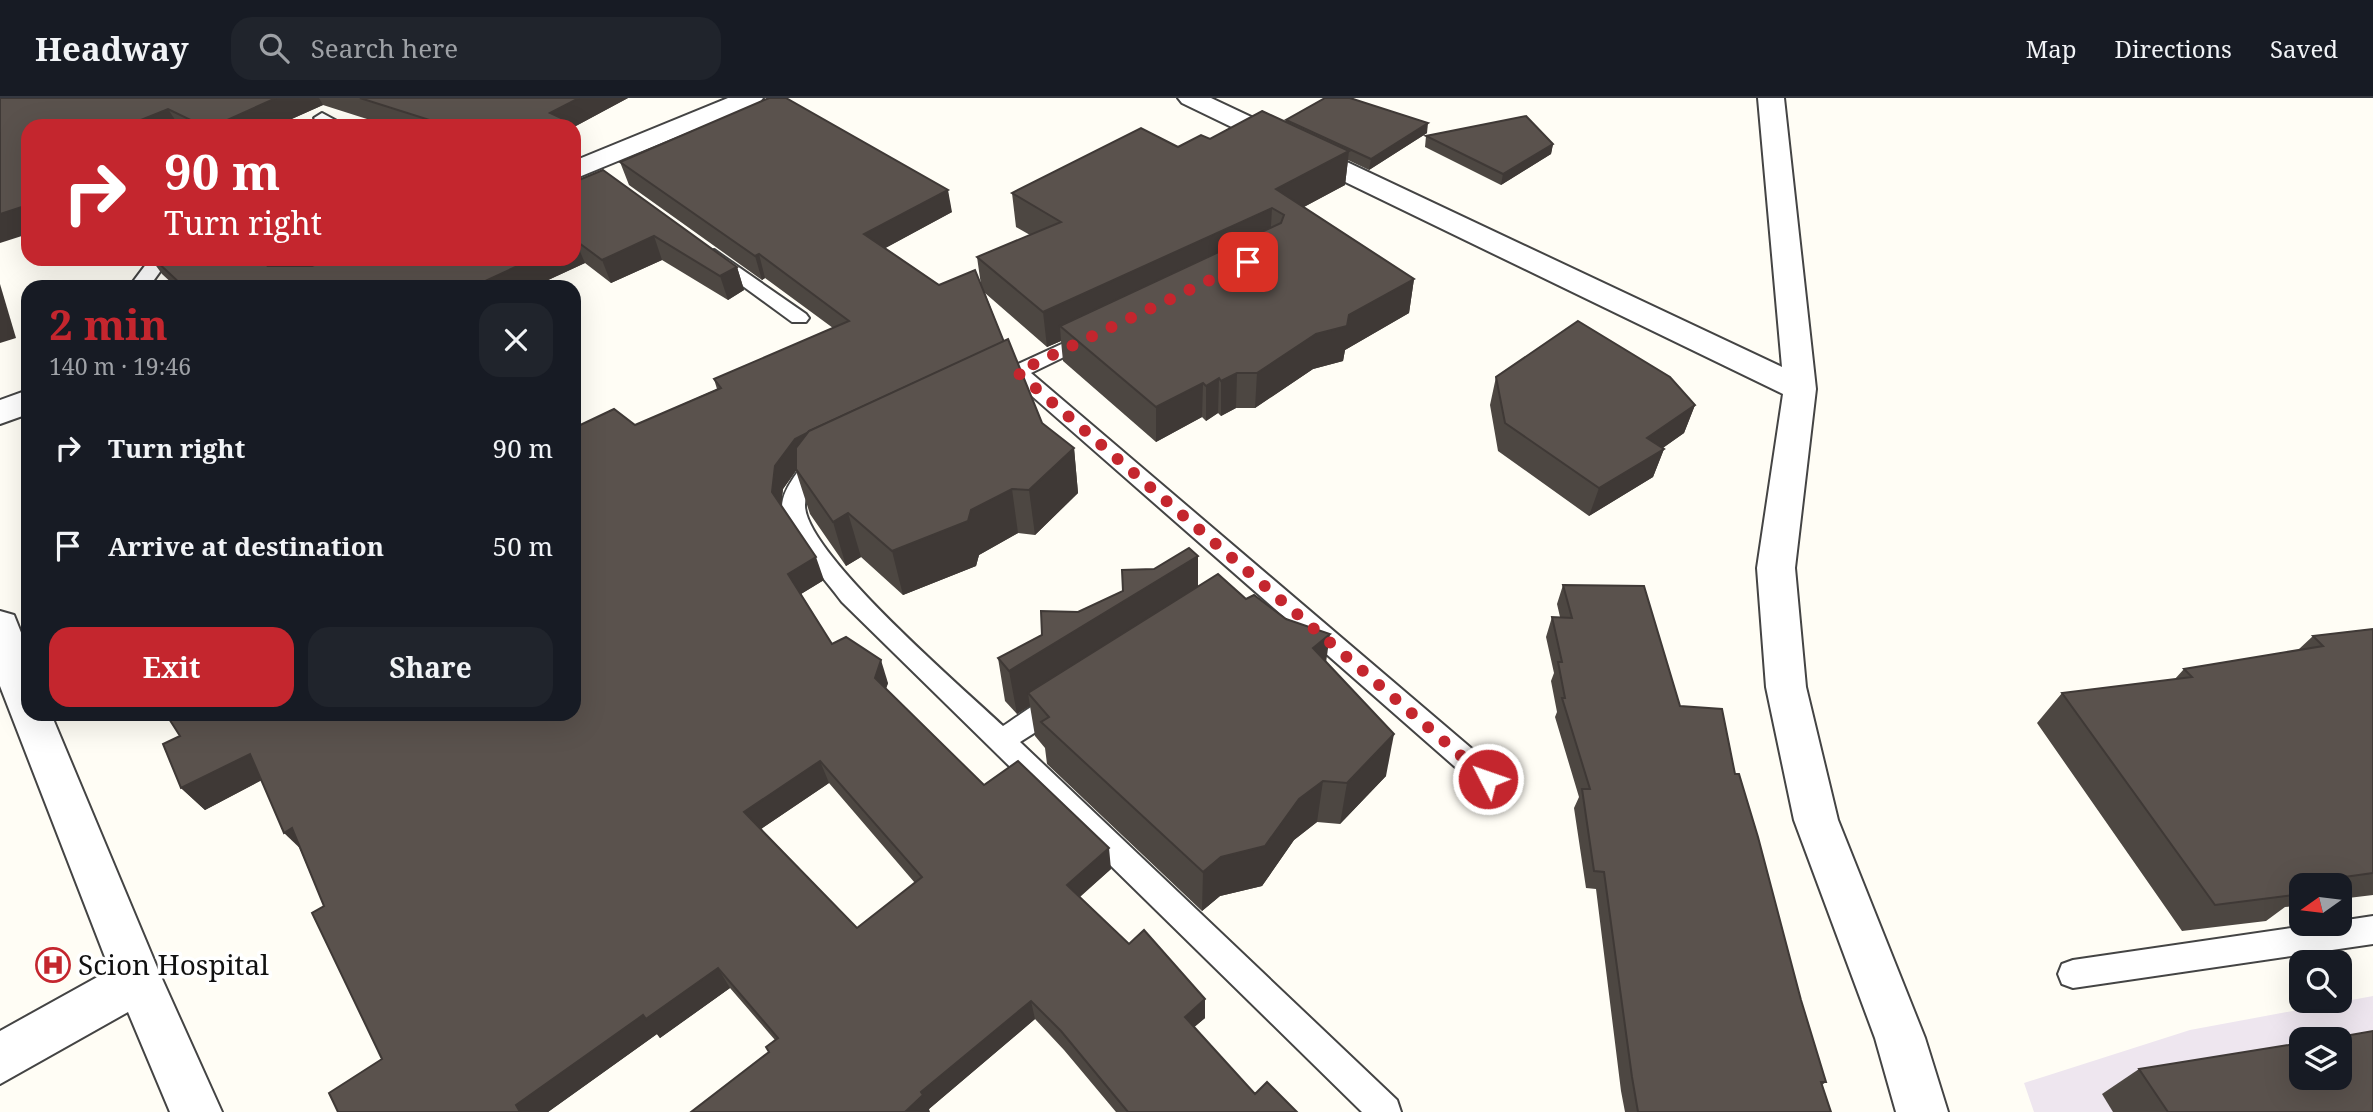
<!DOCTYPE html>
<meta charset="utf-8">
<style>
:root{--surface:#171b24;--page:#20242c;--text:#f1f3f6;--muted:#9ea1a6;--line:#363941;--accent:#c4262e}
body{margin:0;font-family:"Noto Serif",serif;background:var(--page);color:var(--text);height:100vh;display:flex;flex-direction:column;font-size:26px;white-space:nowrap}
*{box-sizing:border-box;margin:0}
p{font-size:23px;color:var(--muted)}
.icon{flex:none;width:38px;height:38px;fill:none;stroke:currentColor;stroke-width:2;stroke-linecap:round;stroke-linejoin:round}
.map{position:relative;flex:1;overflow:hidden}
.details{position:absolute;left:21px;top:182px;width:560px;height:441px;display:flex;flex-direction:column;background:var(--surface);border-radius:21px;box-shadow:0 7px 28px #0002}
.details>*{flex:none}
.top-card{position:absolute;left:21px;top:21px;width:560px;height:147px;border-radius:21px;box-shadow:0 7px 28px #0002;background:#c4262e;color:#fff;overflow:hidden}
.needle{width:46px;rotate:256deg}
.controls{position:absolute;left:2289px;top:775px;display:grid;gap:14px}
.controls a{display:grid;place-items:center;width:63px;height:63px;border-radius:14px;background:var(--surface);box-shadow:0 7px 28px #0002;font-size:35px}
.pin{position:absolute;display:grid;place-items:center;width:60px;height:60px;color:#fff;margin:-30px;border-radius:14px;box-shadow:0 4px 10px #0006}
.me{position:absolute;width:77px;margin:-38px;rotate:311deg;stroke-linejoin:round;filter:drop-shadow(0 0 5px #0008)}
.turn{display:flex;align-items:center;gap:24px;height:147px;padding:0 28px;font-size:32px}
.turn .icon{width:91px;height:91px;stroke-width:2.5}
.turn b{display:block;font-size:49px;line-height:60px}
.round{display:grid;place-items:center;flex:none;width:74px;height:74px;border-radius:21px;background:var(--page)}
.headline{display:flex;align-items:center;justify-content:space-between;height:119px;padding:0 28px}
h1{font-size:42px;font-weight:700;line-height:52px;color:var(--accent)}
.cta{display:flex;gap:14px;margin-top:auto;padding:14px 28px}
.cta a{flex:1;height:80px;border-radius:21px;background:var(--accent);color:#fff;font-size:28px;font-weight:700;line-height:80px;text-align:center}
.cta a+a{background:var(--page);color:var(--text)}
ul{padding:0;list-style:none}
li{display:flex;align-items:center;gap:21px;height:98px;padding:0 28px}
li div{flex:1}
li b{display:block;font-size:26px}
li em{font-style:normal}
header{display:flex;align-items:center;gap:42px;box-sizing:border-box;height:98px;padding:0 35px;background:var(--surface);border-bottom:2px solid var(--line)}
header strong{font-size:33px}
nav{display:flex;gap:38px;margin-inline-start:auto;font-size:24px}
.search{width:490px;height:63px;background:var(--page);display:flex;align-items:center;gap:18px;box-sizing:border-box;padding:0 24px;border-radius:21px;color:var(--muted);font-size:26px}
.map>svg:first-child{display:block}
.industrial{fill:#eee6ef;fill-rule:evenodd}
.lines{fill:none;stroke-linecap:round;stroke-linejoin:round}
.service-casing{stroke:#444;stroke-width:4}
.minor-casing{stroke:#444;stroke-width:4}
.service{fill:#fff;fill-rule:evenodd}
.minor{fill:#fff;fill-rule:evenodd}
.wall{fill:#4d4742;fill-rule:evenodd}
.shaded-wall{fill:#3f3936}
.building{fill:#5a524d;stroke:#3f3936;stroke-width:2;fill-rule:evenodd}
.route{stroke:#c4262e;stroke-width:12;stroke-dasharray:0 21.6}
.labels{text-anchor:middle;stroke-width:7;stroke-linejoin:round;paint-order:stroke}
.near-poi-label{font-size:28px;fill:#111;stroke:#fff;text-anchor:start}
</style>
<header>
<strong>Headway</strong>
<div class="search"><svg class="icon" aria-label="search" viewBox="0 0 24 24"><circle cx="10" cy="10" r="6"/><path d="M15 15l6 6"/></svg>Search here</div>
<nav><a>Map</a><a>Directions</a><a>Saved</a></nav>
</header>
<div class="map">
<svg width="2373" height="1014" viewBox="0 0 2373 1014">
<rect width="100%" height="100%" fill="#fffdf5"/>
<path class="industrial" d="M2373 898V1014H2034L2024 985 2190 932ZM2301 942H2340V980H2301Z"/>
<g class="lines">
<g class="service-casing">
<g id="service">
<path d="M322 15 346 28C334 28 322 30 314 20Z"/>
<path d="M714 152 806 216 809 220 806 224H792L707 162 705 158Z"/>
<path d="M150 161H169L149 189H129Z"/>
<path d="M1090 233 1097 235 1100 239 1097 243 1031 275 1498 673 1502 681 1498 689 1488 693 1478 689 1015 283 990 294 980 287 983 282Z"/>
<path d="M824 357 832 360 835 365C825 381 806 384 805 407 804 454 965 592 1003 628 1021 617 1048 592 1069 599L1073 606 1069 613 1020 644 1397 1002 1401 1014H1362L842 504C826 482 783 436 782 409 782 398 788 388 794 379 801 368 811 361 824 357Z"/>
<path d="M2373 818V846L2073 890 2062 886 2058 876 2062 866 2073 862 2319 826H2340V823Z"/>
</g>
</g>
<g class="minor-casing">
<g id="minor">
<path d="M728 0H763L759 5 574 81V63Z"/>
<path d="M1178 0H1211L1782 269 1758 0H1784L1816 291 1795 470 1806 589 1838 722 1925 940 1948 1014H1896L1875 940 1794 722 1766 589 1757 470 1783 296 1182 5Z"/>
<path d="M28 292V316L0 326V302Z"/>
<path d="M0 513 14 517 28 552V616H51L159 874 222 1014H170L128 914 0 986V933L110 872 0 588Z"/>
</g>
</g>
<use href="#service" class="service"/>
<use href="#minor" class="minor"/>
</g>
<g class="wall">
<path d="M0 0H628L574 29V28H389L323 7 276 28H28Z"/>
<path d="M1286 22 1427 35 1369 72 1348 62 1345 87 1304 109 1414 181 1409 215 1345 252 1343 263 1313 271 1255 310H1236L1221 318 1218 315 1206 323 1202 319 1156 344 1063 263 1061 243 1047 249 985 195 1004 244 1042 325 1074 350 1078 395 1035 437 1018 435 979 457 976 468 903 497 861 459 846 468 810 416 796 373 783 391 781 407 824 482 801 496 832 546 888 585 886 591 984 687 1111 771 1080 799 1129 846 1205 901V920L1194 929 1255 996 1297 1014H1116L1064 952 1035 921 929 1011 769 954 775 942 730 890 660 940 657 936 548 1014H338L382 961 324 808 300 751 262 682 205 712 181 690 180 638 574 616 635 327 717 291 714 281 833 230 765 180 762 182 629 87 620 64 952 114 885 150 939 187H981L977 159 1030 137 1016 129 1012 95 1178 49 1286 24ZM829 685 915 785 857 830 761 731Z"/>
<path d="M1426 38 1553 46 1551 56 1501 87 1425 49Z"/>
<path d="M574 84 737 169 744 192 728 202 662 162 611 185 585 165 533 189H176L162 176 151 161H574Z"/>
<path d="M1496 279 1695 307 1684 335 1663 350 1664 351 1653 379 1589 418 1498 353 1490 307Z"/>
<path d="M1198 458V489L1246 501 1326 564 1386 678 1340 726 1317 724 1294 742 1262 788 1220 798 1202 813 1047 666 1045 650 1035 638 1030 608 1017 616 1005 603 998 560 1042 537 1078 514 1123 493 1154 471Z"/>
<path d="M1563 487 1680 608 1735 676 1801 902 1826 984 1822 987 1831 1014H1625L1621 993 1596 791 1586 790 1574 710 1579 699 1555 619 1557 614 1551 583 1554 575 1546 539 1552 519H1560L1557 506Z"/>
<path d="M2373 531V797L2340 801V788H2301V807L2285 809 2266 823 2182 833 2037 625 2062 595 2174 582 2184 571 2298 552 2313 538Z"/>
<path d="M2139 971 2373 1014H2113L2102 996Z"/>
</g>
<g class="shaded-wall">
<path d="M276 0H319L323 7 276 28H214Z"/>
<path d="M579 0H628L574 29V28H555L550 15Z"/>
<path d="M168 11 179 28H126Z"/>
<path d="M1428 25 1427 35 1369 72 1371 61Z"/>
<path d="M574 35 578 47 574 49Z"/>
<path d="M1553 46 1551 56 1501 87 1503 76Z"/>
<path d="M1349 53 1345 87 1283 120 1284 117 1276 91Z"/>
<path d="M948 92 952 114 869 159 864 136Z"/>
<path d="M28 107V136L0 145V116Z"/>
<path d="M1272 110 1270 145 1060 228 1061 243 1047 249 1043 214Z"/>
<path d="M654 138 662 162 611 185 602 162Z"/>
<path d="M575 142 585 165 533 189H488L485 183 533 161H574V143Z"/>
<path d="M759 156 765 180 762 182 755 158Z"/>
<path d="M271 161H333L283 189 268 168Z"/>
<path d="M737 169 744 192 728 202 720 178Z"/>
<path d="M1414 181 1409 215 1345 252 1343 263 1313 271 1255 310 1257 275 1316 236Z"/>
<path d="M0 186 16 240 0 245Z"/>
<path d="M1004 244 802 364 783 391 780 418 772 394 775 368 795 341Z"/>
<path d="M1237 275 1236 310 1221 318V283Z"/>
<path d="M1219 280 1218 315 1206 323V288Z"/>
<path d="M1203 285 1202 319 1156 344V309Z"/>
<path d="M1695 307 1684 335 1648 360 1664 351 1653 379 1589 418 1599 390 1647 340Z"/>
<path d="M1074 350 1078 395 1035 437 1029 392Z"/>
<path d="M1012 391 1018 435 979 457 976 468 903 497 892 453Z"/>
<path d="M848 415 861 459 846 468 833 424Z"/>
<path d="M1198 458V502L1028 595 1030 608 1017 616 1009 573Z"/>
<path d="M816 459 824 482 796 499 788 476Z"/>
<path d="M1330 536 1324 579 1313 550Z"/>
<path d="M881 562 888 585 881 603 875 580Z"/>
<path d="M1394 636 1386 678 1340 726 1347 685Z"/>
<path d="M250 656 271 677 205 712 181 690Z"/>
<path d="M820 663 829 685 755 735 744 714Z"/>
<path d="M1323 683 1317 724 1294 742 1262 788 1220 798 1202 813 1203 774 1221 759Z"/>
<path d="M292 730 306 756 284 735Z"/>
<path d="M1109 750 1111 771 1070 807 1067 787Z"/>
<path d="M718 870 730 890 660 940 657 936 548 1014H520L516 1007 643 917Z"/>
<path d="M1205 901V920L1185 937V919Z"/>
<path d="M1031 903 1035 921 929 1011 930 1014H905L921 994Z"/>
</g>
<g class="building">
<path d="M0 0H276L214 28H203L168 11 126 28H28V107L0 116Z"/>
<path d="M360 0H579L550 15 570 24 563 28H430L436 24Z"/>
<path d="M769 0H786L948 92 864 136 939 187 975 172 1004 244 809 333 807 335 795 341 775 368 772 394 816 459 788 476 832 546 846 539 881 562 875 580 984 687 1018 663 1109 750 1067 787 1129 846 1144 832 1205 901 1185 919 1255 996 1267 984 1297 1014H1128L1061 933 1031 903 921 994 923 997 905 1014H691L769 954 766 949 778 940 718 870 646 921 643 917 516 1007 520 1014H338L329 995 382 961 312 815 324 808 292 730 284 735 250 656 181 690 163 646 180 638 166 616H574V330L614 311 635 327 721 290 714 281 849 223 759 156 755 158 620 64ZM820 663 922 779 857 830 744 714Z"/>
<path d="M1325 0H1350L1428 25 1371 61 1286 22Z"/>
<path d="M1262 13 1349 53 1276 91 1414 181 1349 217 1347 228 1316 236 1257 275H1237L1221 283 1219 280 1206 288 1203 285 1156 309 1060 228 1281 125 1284 117 1272 110 1043 214 977 159 1061 124 1012 95 1141 30 1178 49 1201 37 1210 41Z"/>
<path d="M1526 18 1553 46 1503 76 1426 38Z"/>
<path d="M603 72 737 169 720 178 654 138 602 162 575 142 574 143V84Z"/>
<path d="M154 161H271L268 168H312L329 161H533L485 183 490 189H184Z"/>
<path d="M1578 223 1670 279 1695 307 1647 340 1664 351 1599 390 1505 325 1496 279Z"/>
<path d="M1008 241 1042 325 1074 350 1029 392 1012 391 971 412 968 423 892 453 848 415 833 424 796 371V350L809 333Z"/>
<path d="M1189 450 1198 458 1009 573 998 560 1042 537 1041 513 1078 514 1123 493 1122 472 1154 471Z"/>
<path d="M1218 476 1246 501 1254 497 1286 521 1330 536 1313 550 1394 636 1347 685 1323 683 1299 701 1265 748 1221 759 1203 774 1041 624 1049 619 1028 595Z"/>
<path d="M1563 487 1644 488 1680 608 1722 611 1735 676H1739L1758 739 1801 902 1826 984H1821L1831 1014H1638L1632 979 1604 774 1594 773 1582 691H1590L1562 600H1565L1558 564H1562L1552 519 1572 520Z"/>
<path d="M2373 531V775L2294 786 2301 796 2215 807 2062 595 2192 579 2184 571 2323 548 2313 538Z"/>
<path d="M2373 933V1014H2168L2139 971 2301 945V980H2340V942H2322Z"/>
</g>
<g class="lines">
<path class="route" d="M1248 164 1017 274 1488 681"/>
</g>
<defs>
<g id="hospital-ring" transform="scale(1.75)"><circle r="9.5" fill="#fff" stroke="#c4262e" stroke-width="1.5"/><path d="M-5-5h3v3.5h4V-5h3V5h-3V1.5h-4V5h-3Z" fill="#c4262e"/></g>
</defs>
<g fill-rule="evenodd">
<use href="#hospital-ring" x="53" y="867"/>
</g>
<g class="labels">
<g class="near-poi-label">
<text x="78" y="877">Scion Hospital</text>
</g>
</g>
</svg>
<div class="controls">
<a><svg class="needle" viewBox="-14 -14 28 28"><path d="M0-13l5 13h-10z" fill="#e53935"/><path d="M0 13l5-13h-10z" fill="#9ea1a6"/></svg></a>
<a><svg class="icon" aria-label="search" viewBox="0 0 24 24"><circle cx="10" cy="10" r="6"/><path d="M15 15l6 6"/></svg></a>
<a><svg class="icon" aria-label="layers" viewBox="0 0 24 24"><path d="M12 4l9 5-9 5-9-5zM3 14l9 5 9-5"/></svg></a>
</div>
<div class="pin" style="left:1248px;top:164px;background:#d93025"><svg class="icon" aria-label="arrive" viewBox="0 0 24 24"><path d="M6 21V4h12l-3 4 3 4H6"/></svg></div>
<svg class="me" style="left:1488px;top:681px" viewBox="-20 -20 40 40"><circle r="17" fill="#c4262e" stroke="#fff" stroke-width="3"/><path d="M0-11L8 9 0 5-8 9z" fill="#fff"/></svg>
<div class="top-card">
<div class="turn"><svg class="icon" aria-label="right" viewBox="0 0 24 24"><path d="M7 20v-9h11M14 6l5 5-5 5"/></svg><div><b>90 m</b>Turn right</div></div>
</div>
<section class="details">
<div class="headline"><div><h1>2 min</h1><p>140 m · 19:46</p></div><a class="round"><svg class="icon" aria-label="close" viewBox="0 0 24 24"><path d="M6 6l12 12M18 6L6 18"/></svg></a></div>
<ul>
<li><svg class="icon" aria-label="right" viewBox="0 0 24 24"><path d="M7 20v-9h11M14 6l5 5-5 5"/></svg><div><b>Turn right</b></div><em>90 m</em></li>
<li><svg class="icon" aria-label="arrive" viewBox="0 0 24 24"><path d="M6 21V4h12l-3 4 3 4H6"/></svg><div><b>Arrive at destination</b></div><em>50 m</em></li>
</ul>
<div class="cta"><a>Exit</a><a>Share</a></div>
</section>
</div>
